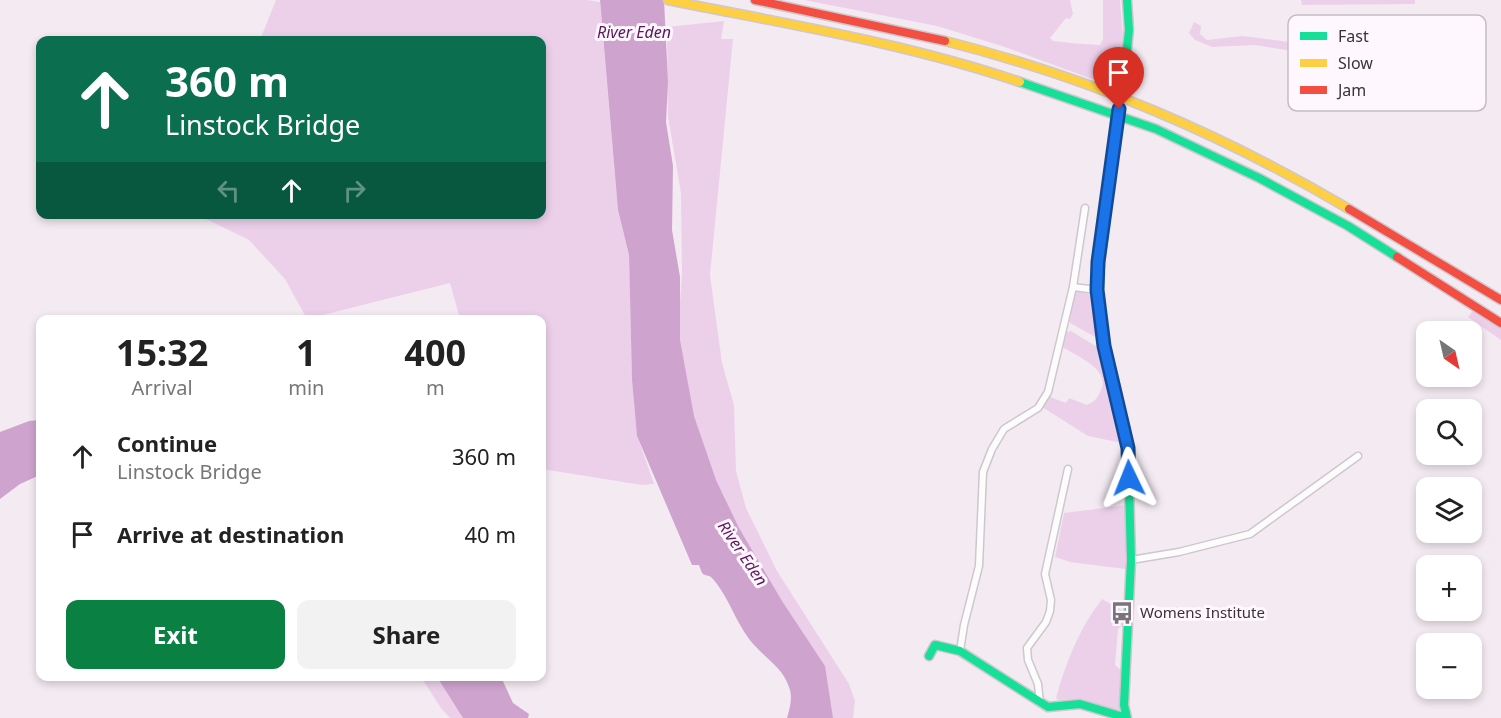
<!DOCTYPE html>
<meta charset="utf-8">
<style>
:root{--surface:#fff;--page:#f2f2f2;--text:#222;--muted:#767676;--accent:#0b8043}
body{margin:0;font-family:"Noto Sans",sans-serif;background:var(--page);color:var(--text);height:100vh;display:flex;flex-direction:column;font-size:22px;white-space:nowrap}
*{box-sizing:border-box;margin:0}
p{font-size:20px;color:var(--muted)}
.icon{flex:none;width:33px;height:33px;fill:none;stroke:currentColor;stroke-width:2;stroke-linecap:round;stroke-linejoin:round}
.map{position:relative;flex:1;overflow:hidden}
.drawer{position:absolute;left:36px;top:315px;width:510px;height:366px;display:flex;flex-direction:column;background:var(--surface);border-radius:12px;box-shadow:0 3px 9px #0003}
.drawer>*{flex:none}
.guide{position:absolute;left:36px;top:36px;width:510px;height:183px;border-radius:12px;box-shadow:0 3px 9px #0003;background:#0b6e4f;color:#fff;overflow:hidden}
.needle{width:39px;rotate:146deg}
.controls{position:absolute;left:1416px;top:321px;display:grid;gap:12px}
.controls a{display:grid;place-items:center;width:66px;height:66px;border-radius:12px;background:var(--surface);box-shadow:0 3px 9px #0003;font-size:30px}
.pin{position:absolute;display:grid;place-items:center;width:51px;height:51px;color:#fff;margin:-62px -26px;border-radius:50% 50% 50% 0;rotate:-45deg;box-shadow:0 0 6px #0007}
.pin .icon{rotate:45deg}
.me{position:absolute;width:66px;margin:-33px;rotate:358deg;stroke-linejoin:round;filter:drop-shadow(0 0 4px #0008)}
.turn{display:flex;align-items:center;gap:21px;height:126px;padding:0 30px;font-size:27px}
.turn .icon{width:78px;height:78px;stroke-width:2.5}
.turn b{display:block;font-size:42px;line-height:51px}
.lanes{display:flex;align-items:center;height:57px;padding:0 30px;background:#0003;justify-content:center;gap:30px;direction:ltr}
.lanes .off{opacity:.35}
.eta{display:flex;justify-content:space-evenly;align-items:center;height:102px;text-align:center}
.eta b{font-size:36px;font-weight:700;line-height:42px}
.button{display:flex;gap:12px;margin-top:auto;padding:12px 30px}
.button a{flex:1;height:69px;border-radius:12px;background:var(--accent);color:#fff;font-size:24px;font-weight:700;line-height:69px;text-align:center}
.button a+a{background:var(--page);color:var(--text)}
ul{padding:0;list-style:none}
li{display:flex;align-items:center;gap:18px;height:78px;padding:0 30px}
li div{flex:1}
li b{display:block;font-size:22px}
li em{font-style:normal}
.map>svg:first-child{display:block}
.green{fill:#ecd0ea}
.water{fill:#cea4ce}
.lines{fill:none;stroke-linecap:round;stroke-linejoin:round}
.street-casing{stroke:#cec7cd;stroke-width:9}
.fast-casing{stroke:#cec7cd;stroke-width:11}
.slow-casing{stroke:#cec7cd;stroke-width:11}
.jam-casing{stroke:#cec7cd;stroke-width:11}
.street{stroke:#fdfcfd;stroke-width:6}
.fast{stroke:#16e098;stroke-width:8}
.slow{stroke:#ffcf43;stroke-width:8}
.jam{stroke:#f24e42;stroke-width:8}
.fast-bridge-casing{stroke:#cec7cd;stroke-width:11;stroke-linecap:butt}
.fast-bridge{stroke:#16e098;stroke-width:8}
.route-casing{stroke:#114b97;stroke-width:15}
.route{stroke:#1a73e8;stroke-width:10}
.labels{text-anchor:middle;stroke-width:6;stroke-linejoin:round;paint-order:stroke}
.poi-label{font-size:15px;fill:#393339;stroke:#fef8fe;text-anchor:start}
.water-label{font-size:16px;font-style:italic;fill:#5c185d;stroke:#fef8fe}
.key{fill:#fef8fe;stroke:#c3bdc3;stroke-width:1.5}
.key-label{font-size:16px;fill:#393339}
</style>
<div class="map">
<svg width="1501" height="718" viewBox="0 0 1501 718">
<rect width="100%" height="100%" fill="#f4eaf2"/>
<g class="green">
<path d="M276 0H587L600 2 618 210 629 255 632 380 637 435 654 484 642 485 542 469V320L460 319 450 283 307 319 285 279 249 240 198 215 542 214V40H260Z"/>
<path d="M804 0H1070L1073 14 1070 19 1066 18 1050 38 1053 41C1069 43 1084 44 1100 45L1103 39V0H1120L1123 37 1116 88 1005 47 937 26Z"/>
<path d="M1301 0H1415V4L1302 5Z"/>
<path d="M724 21 721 39H733L710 275 722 363 734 405 736 471 746 508 777 571 849 684 855 701 853 718H829L743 546 724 496 700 456 677 346 682 273 681 193 668 117 667 27Z"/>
<path d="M1194 22 1201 26 1200 34 1207 40 1243 36 1297 43 1337 59H1349L1404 41 1434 28 1482 29 1486 35 1483 38C1447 39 1423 39 1390 58 1378 65 1368 74 1354 80L1299 52 1255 45 1212 47 1195 40 1189 33Z"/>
<path d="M1075 292H1084L1090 295 1099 339 1070 323 1069 316Z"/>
<path d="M1473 311 1501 328V340L1468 317Z"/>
<path d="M1071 331 1102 350 1122 443 1088 436 1042 407 1050 397 1066 403 1069 398 1087 405C1094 402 1097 399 1100 392 1113 370 1077 356 1062 347L1067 332Z"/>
<path d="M1127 505 1125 569 1070 562 1055 557 1064 513Z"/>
<path d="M1102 599 1122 610 1123 625 1118 629 1115 665 1121 670 1120 708 1116 711 1077 699 1058 700 1056 698C1066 662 1079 629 1102 599Z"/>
<path d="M421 677H436L467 718H450L441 708Z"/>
</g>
<g class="water">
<path d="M600 0H664L668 82 666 122 673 166 672 230 680 277V340L694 416 716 480 739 528 782 601 825 666 833 718H787C790 707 793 698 789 687 783 669 769 661 757 648 737 628 731 600 713 579 709 574 706 577 702 573L699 565H692L637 436 632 380 629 255 618 210Z"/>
<path d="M40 420V475L20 484 0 499V432L29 421Z"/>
<path d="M437 677H501L513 703 529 714 528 718H463Z"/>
</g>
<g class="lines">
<g class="street-casing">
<g id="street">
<path d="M1073 287 1097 290"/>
<path d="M1131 560 1179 552 1250 534 1358 456"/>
<path d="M960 651 964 625 979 566 983 472 992 449 1004 429 1038 408 1048 392 1073 287 1085 208"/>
<path d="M1040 703 1038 684 1028 660 1027 648 1046 622 1050 611 1051 600 1045 574 1068 469"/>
</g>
</g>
<g class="fast-casing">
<g id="fast">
<path d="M1125 68 1129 30 1127 0"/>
<path d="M1020 82 1156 129 1259 178 1348 226 1397 257"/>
<path d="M929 656 935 645 960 651 1048 707 1080 704 1127 718 1124 705 1131 560 1128 448 1104 344"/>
</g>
</g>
<g class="slow-casing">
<g id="slow">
<path d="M668 0C786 24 906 43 1020 82"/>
<path d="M945 41C1091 78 1220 133 1349 209"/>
<path d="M1104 344 1097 290 1113 150"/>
</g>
</g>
<g class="jam-casing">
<g id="jam">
<path d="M755 0 945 41"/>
<path d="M1349 209 1501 300"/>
<path d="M1397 257 1501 323"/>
</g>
</g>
<use href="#street" class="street"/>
<use href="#fast" class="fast"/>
<use href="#slow" class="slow"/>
<use href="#jam" class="jam"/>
<g class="fast-bridge-casing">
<path id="fast-bridge" d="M1113 150 1125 68"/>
</g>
<use href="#fast-bridge" class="fast-bridge"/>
</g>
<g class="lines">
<g class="route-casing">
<path id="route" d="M1119 109 1098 262 1097 290 1104 346 1128 448 1129 478"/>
</g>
<use href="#route" class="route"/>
</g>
<defs>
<g id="bus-bare" transform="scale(1.8)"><path d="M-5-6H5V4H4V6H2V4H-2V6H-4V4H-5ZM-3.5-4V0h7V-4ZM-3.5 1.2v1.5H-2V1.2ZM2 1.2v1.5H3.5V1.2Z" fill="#7a737a" stroke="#fef8fe" stroke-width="2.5" paint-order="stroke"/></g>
</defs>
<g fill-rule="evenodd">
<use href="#bus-bare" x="1122" y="613"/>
</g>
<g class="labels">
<g class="poi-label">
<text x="1140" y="618">Womens Institute</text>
</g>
<g class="water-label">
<text x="634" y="38">River Eden</text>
<text transform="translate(743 553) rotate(56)" y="6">River Eden</text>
</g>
</g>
<rect x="1288" y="15" width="198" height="96" rx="9" class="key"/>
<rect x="1300" y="32" width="27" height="8" fill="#16e098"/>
<rect x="1300" y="59" width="27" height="8" fill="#ffcf43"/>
<rect x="1300" y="86" width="27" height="8" fill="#f24e42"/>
<g class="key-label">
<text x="1338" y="42">Fast</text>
<text x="1338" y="69">Slow</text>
<text x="1338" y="96">Jam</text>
</g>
</svg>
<div class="controls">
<a><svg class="needle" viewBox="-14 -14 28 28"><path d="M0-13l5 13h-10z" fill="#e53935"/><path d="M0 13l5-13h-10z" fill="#767676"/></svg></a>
<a><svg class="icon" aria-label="search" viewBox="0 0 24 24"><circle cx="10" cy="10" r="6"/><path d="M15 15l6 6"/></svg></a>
<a><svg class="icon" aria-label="layers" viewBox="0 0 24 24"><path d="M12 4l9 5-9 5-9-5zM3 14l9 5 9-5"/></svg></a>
<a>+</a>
<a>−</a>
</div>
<div class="pin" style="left:1119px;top:109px;background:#d93025"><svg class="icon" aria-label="arrive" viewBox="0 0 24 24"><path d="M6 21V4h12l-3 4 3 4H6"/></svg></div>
<svg class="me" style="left:1129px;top:478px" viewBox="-20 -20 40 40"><path d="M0-17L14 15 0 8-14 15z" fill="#1a73e8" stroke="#fff" stroke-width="4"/></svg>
<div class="guide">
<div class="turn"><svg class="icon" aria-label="ahead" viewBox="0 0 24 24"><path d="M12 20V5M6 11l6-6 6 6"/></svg><div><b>360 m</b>Linstock Bridge</div></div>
<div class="lanes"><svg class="icon off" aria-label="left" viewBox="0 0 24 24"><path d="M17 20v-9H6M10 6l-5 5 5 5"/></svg><svg class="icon" aria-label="ahead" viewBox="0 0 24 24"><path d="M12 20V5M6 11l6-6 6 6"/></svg><svg class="icon off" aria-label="right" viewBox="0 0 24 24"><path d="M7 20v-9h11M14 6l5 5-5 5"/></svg></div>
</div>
<section class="drawer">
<div class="eta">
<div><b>15:32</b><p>Arrival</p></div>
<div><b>1</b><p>min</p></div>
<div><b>400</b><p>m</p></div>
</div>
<ul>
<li><svg class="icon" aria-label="ahead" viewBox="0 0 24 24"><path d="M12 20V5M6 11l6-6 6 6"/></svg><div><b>Continue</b><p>Linstock Bridge</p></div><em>360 m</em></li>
<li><svg class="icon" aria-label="arrive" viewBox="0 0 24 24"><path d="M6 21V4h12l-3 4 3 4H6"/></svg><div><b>Arrive at destination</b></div><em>40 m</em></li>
</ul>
<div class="button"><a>Exit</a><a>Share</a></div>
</section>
</div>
